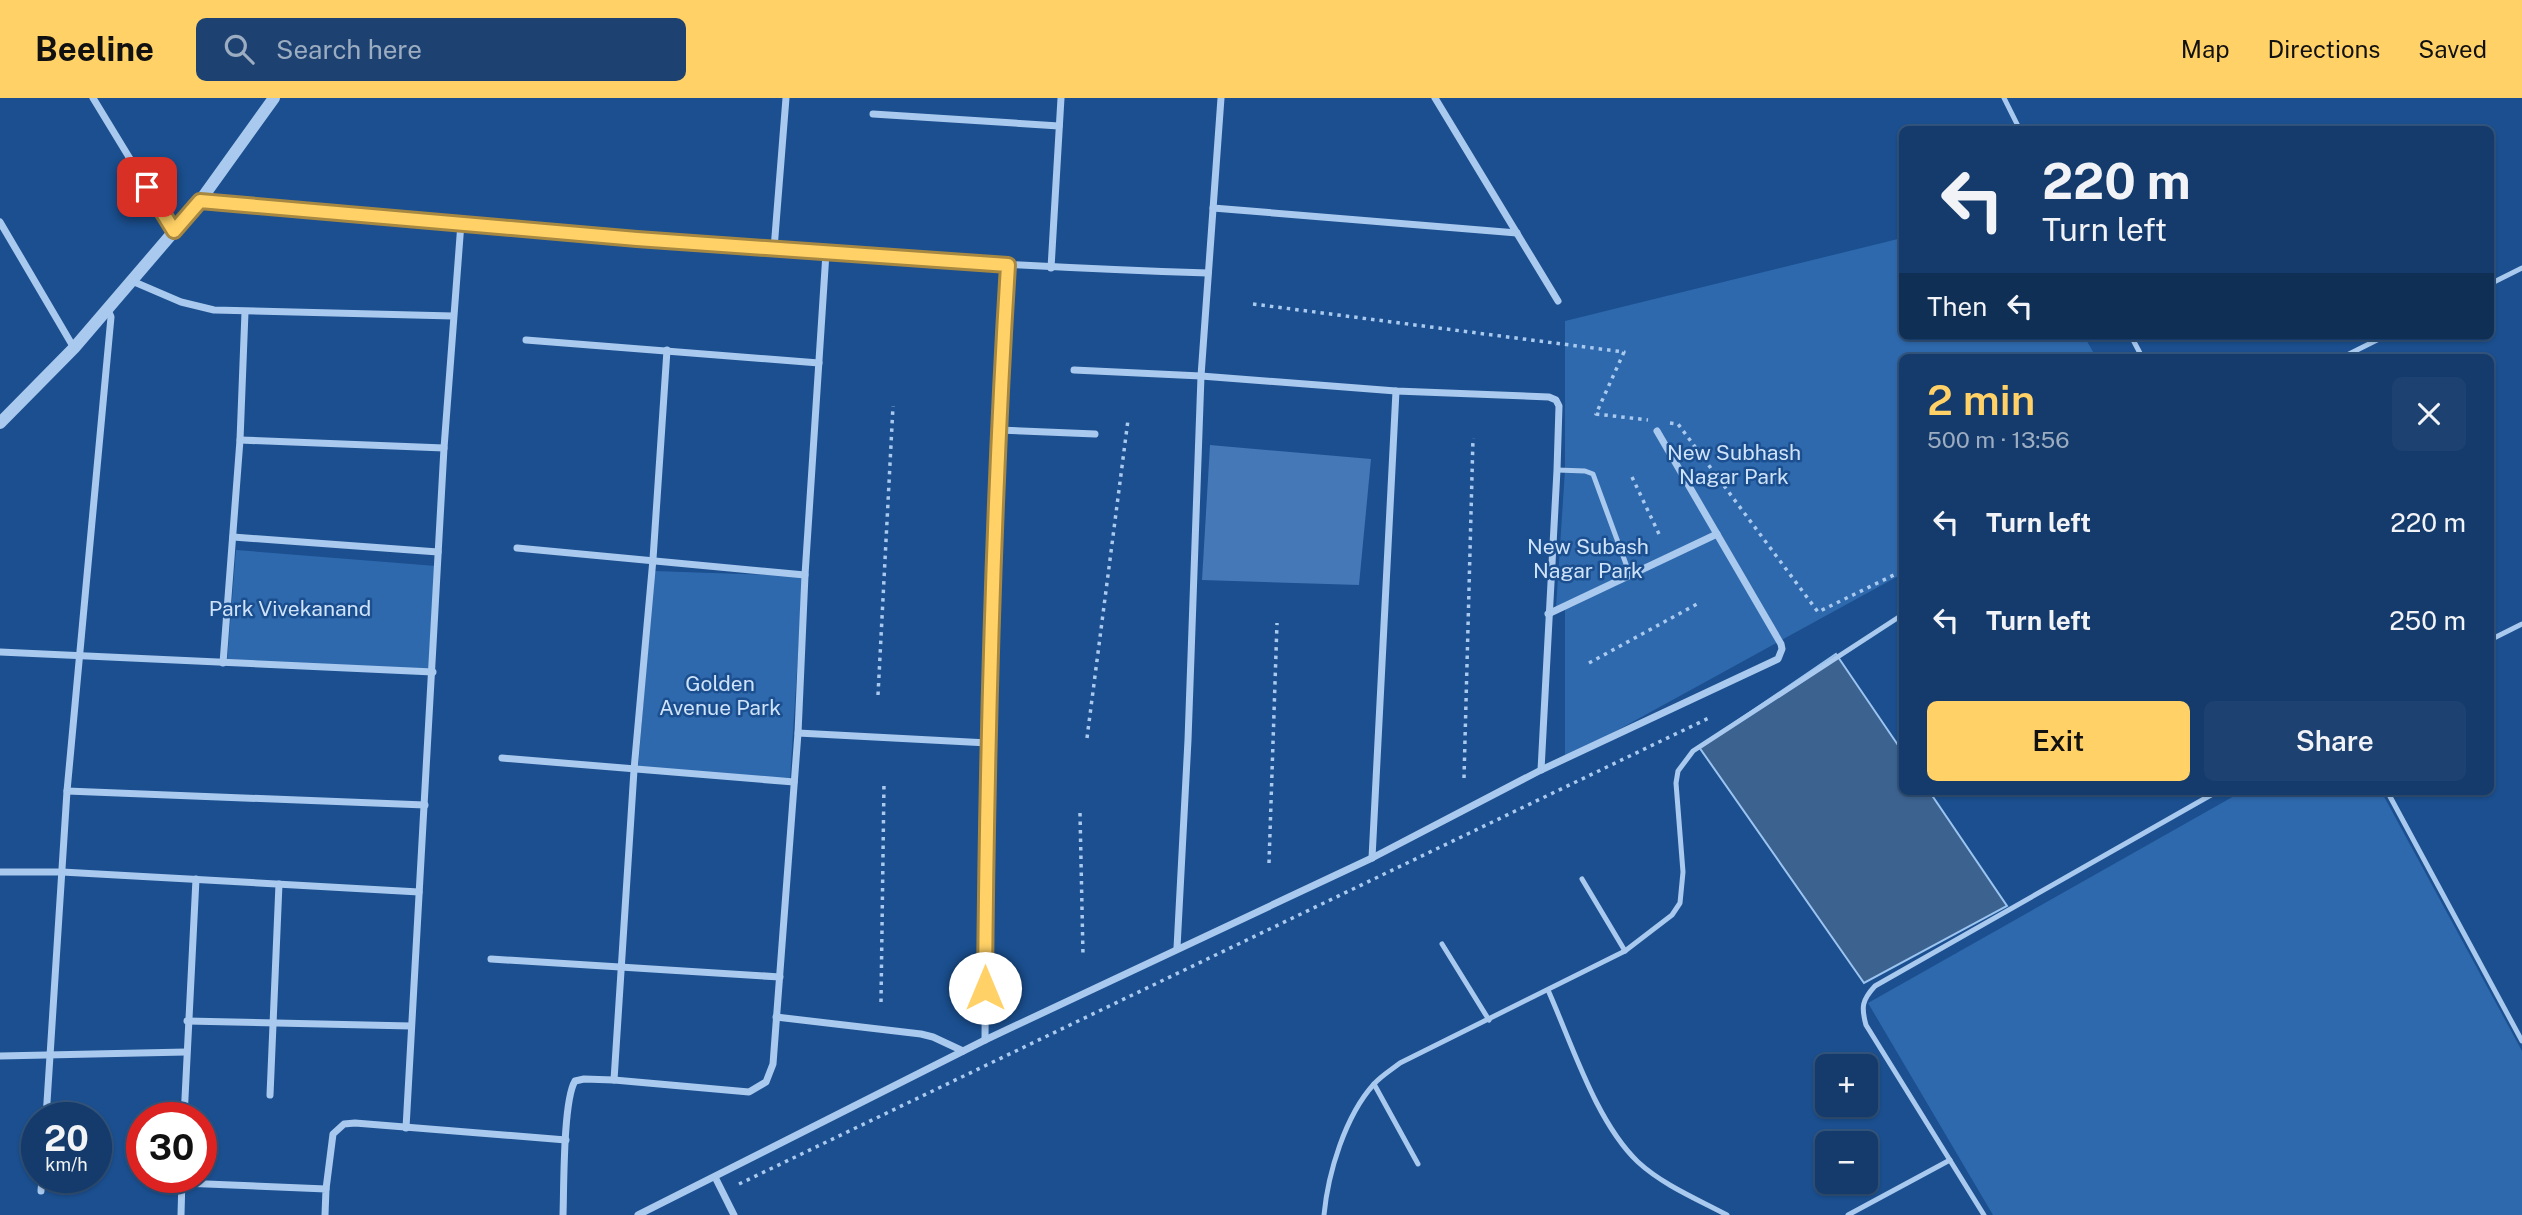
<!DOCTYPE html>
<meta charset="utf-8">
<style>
:root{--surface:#143b6b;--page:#1d4271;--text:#f1f3f6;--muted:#9dadc1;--line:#33557e;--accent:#ffd166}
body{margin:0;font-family:"Public Sans",sans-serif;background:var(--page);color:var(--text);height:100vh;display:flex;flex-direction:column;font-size:26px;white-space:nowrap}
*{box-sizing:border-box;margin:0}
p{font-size:23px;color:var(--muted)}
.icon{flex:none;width:38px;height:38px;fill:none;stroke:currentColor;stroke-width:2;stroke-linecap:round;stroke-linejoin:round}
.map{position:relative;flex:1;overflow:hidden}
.sheet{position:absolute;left:1899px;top:256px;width:595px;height:441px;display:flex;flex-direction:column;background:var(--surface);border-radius:10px;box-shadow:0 2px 5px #0004,0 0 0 2px var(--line)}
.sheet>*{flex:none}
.guide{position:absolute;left:1899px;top:28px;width:595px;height:214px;border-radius:10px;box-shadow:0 2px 5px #0004,0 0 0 2px var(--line);background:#143b6b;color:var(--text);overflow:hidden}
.buttons{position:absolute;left:1815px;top:956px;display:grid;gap:14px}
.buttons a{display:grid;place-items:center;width:63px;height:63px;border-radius:10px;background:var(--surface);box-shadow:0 2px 5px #0004,0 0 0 2px var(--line);font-size:35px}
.speed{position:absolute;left:21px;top:1004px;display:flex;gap:14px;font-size:35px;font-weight:700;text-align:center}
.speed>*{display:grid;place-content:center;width:91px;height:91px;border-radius:50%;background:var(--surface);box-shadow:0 2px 5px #0004,0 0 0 2px var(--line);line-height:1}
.speed small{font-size:18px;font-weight:400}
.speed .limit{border:10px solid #d22;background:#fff;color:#111}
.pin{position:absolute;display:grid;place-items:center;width:60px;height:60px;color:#fff;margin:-30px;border-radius:14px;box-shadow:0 4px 10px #0006}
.me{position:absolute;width:77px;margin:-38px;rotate:0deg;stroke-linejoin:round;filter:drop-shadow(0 0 5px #0008)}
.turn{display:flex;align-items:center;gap:24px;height:147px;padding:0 28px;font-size:32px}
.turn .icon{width:91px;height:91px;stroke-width:2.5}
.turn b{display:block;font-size:49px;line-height:60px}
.then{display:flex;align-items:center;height:66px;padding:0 28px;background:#0003;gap:14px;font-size:26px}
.round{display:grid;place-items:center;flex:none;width:74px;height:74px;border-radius:10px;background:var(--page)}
.headline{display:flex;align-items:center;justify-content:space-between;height:119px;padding:0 28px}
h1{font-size:42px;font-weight:600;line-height:52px;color:var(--accent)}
.button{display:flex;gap:14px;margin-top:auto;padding:14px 28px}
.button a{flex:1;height:80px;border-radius:10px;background:var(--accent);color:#111;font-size:28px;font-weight:600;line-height:80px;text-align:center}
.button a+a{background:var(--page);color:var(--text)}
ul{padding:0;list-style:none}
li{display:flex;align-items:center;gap:21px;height:98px;padding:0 28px}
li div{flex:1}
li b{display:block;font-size:26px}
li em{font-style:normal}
header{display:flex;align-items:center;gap:42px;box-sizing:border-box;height:98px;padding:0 35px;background:var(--accent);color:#111}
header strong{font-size:33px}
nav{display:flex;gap:38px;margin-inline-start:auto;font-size:24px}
.search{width:490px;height:63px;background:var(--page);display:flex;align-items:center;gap:18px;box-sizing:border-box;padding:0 24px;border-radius:10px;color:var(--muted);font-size:26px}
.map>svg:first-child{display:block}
.green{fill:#2e69ad}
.water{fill:#3c6290;stroke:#9cc4f0;stroke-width:2}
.building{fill:#4478b7}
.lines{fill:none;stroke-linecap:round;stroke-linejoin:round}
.path{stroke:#a9c9ee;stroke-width:3.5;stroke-dasharray:3.5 5;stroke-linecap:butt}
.service{stroke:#a9c9ee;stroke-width:5}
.minor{stroke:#a9c9ee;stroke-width:7}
.tertiary{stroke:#a9c9ee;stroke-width:12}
.route-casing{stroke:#a68842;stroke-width:18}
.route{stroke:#ffd166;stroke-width:12}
.labels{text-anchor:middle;stroke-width:5;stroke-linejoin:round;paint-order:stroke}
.park-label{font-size:21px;fill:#cfe3fa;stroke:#1b4f8f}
</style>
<header>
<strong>Beeline</strong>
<div class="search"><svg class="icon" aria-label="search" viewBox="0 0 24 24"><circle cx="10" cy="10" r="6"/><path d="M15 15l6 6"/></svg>Search here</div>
<nav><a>Map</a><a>Directions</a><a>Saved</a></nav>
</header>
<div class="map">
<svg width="2522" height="1117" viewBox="0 0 2522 1117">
<rect width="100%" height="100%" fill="#1b4f8f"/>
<g class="green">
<path d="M1902 140V238H2084L2096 259H1902V476L1565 661V507L1556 510 1565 372V223Z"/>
<path d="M236 452 436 468 431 572 227 564Z"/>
<path d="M654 473 803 478 790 681 638 671Z"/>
<path d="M2243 693H2381L2522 953V1117H1993L1868 905Z"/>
</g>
<path class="water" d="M1836 556 1902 653V693H1929L2007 808 1864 885 1699 649Z"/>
<path class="building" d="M1210 347 1371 361 1359 487 1202 482Z"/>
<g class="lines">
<g class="path">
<path d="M1253 206 1624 254 1596 316 1648 322"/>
<path d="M1670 325 1678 326 1818 514 1902 473"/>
<path d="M1632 379 1659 436"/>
<path d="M1589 565 1697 506"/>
<path d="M878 597 893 308"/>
<path d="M1087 640 1128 322"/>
<path d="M1464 680 1473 340"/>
<path d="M1080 715 1083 857"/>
<path d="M1269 765 1277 525"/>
<path d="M881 904 884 684"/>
<path d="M739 1086 1711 619"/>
</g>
<g class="service">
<path d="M2004 0 2020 32"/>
<path d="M2490 186 2522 170"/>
<path d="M2131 238 2142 259"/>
<path d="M2343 259 2385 238"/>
<path d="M1557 372 1585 373 1593 376 1630 477"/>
<path d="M2490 542 2522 526"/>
<path d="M2387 693 2522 943"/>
<path d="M1582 781 1625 853"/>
<path d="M1442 846 1489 922"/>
<path d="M1548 892C1572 946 1596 1024 1638 1064 1663 1087 1697 1101 1727 1117"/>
<path d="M1374 986 1418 1066"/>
<path d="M1324 1117C1328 1075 1345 1018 1374 986 1381 978 1391 972 1400 965L1625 853 1672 817 1680 805 1683 774 1676 685 1678 673 1693 653 1902 517"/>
<path d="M1848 1117 1950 1062"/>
<path d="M1984 1117 1866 927C1861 909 1862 902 1875 888L2218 693"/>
</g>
<g class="minor">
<path d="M93 0 174 133"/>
<path d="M1435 0 1558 203"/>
<path d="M873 16 1059 28"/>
<path d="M200 103C536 131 872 165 1208 175"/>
<path d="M1213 110 1517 135"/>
<path d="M0 124 74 250"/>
<path d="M774 151 786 0"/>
<path d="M1051 170 1061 0"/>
<path d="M132 183 181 204 214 212 453 218"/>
<path d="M526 242 819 265"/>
<path d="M1074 272 1201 278 1396 293 1549 299 1556 302 1559 308 1557 372 1541 672"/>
<path d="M998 332 1095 336"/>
<path d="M240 342 444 350"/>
<path d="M233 439 438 454"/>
<path d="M517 450 805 477"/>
<path d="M1548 516 1717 436"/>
<path d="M0 554 433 574"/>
<path d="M223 565 240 342 245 214"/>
<path d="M798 635 988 645"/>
<path d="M502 660 794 684"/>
<path d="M67 693 425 707"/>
<path d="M1372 760 1396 293"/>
<path d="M0 774H62L419 794"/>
<path d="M1177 850 1188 642 1201 278 1221 0"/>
<path d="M491 861 780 879"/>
<path d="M776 919 921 936 933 939 963 953"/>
<path d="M187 923 411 928"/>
<path d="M985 942C987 683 992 425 1008 167"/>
<path d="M0 958 186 954"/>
<path d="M614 982 634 672 653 461 667 252"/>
<path d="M270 997 279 786"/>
<path d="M46 1020 67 693 111 219 108 212"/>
<path d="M184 1020 196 781"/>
<path d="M406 1030 444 350 461 125"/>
<path d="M715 1079 734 1117"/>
<path d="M182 1085 326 1091 325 1117"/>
<path d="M326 1091 333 1036 344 1026 355 1025 566 1042"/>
<path d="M41 1093 42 1080"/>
<path d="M181 1117 182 1080"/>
<path d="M563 1117C564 1090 563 1003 575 983L584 981 614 982 749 994 766 984 773 966 798 635 805 477 826 155"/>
<path d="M638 1117 985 942 1372 760 1541 672 1778 561 1782 551 1781 546 1657 333"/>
</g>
<path class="tertiary" d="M0 325 74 250 200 103 274 0"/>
</g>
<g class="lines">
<g class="route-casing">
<path id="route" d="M147 89 174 133 200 103 637 141 1008 167C993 408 987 649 985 890"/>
</g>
<use href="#route" class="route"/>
</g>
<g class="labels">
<g class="park-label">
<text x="1734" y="362">New Subhash<tspan x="1734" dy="24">Nagar Park</tspan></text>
<text x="1588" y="456">New Subash<tspan x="1588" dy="24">Nagar Park</tspan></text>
<text x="290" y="518">Park Vivekanand</text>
<text x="720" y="593">Golden<tspan x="720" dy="24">Avenue Park</tspan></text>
</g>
</g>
</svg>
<div class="buttons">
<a>+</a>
<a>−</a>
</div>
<div class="speed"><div>20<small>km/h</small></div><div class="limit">30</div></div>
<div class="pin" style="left:147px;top:89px;background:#d93025"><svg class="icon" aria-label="arrive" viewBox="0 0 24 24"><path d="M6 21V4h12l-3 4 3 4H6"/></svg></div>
<svg class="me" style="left:985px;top:890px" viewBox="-20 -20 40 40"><circle r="19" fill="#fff"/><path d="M0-13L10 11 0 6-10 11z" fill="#ffd166"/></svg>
<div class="guide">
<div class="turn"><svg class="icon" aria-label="left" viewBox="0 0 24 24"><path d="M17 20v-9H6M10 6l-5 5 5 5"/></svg><div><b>220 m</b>Turn left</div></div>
<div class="then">Then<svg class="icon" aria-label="left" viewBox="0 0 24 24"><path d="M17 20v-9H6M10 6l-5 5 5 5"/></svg></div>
</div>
<section class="sheet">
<div class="headline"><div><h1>2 min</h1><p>500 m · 13:56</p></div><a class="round"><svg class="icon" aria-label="close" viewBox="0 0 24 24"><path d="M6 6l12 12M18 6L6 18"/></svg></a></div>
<ul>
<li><svg class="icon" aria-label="left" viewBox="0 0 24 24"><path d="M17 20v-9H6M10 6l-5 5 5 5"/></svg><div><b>Turn left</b></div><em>220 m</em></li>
<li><svg class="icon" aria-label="left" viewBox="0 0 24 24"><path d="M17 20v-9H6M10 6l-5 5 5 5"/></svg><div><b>Turn left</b></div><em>250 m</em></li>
</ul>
<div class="button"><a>Exit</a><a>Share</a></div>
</section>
</div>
